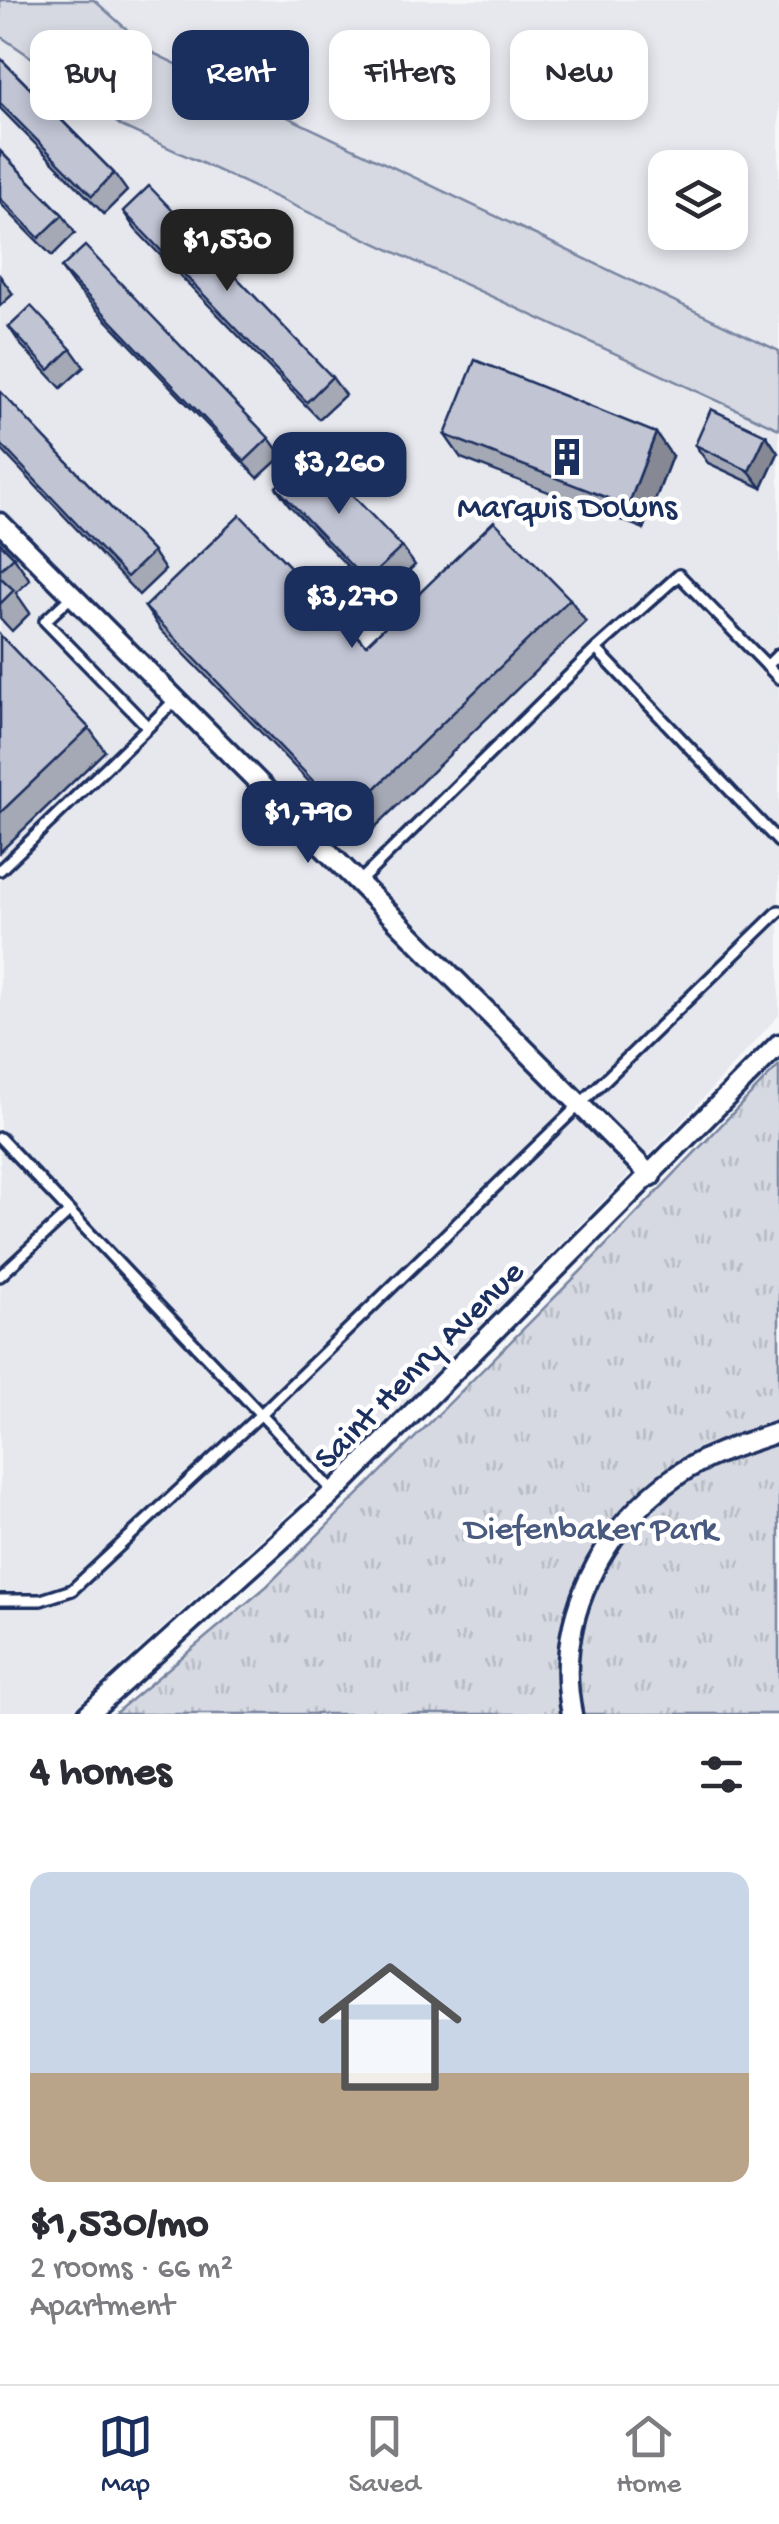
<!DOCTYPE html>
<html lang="en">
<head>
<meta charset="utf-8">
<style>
  body { margin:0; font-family:"Gochi Hand",sans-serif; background:#f7f7f7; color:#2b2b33; height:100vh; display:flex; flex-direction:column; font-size:38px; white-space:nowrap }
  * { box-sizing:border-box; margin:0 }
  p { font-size:32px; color:#7c7c81 }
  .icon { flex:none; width:55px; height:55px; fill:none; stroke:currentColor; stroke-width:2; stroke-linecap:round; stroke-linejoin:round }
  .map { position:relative; height:1714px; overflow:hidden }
  .panel { display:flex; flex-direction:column; background:#fff; flex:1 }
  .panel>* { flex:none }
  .hud { position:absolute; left:30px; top:30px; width:720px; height:90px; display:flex; gap:20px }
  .fabs { position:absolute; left:648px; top:150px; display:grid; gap:20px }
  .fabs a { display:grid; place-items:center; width:100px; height:100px; border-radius:20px; background:#fff; box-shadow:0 5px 15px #0003; font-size:50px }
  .price { position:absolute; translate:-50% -85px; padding:0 22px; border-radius:20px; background:#1b2f5e; color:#fff; font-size:32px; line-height:65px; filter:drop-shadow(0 2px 5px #0008) }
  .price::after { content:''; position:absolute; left:50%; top:60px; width:30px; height:22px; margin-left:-15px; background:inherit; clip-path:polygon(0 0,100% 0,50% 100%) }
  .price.selected { background:#222; color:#fff }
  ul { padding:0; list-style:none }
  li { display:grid; align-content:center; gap:20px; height:530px; padding:0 30px }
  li+li { border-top:2px solid #e1e1e2 }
  li span { display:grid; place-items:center; height:310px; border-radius:20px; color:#555 }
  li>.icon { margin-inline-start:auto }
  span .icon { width:180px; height:180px; fill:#fffc; stroke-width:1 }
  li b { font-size:42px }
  h2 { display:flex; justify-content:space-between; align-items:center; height:120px; padding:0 30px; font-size:42px }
  .chip { padding:0 35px; border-radius:20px; background:#fff; box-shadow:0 5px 15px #0003; font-size:35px; line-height:90px }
  .chip.selected { background:#1b2f5e; color:#fff }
  .dock { display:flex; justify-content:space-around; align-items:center; height:140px; border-top:2px solid #e1e1e2; background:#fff; font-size:28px; color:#7c7c81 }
  .dock a { display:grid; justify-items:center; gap:5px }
  .dock .selected { color:#1b2f5e }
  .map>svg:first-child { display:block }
</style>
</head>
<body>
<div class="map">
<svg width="779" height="1714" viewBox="0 0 779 1714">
  <defs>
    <pattern id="park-tufts" width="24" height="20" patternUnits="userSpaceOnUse" patternTransform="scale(2.5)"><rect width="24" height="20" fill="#d6d9e2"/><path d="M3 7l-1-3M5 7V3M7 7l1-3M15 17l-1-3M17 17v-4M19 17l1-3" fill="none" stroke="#b7bbc4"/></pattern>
  </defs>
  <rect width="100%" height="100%" fill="#f6f7f9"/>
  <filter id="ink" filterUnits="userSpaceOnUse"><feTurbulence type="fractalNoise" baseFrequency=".01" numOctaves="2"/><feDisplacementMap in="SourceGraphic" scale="20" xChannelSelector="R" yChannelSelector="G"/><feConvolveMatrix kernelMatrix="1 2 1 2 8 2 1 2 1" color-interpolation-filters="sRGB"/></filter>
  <g filter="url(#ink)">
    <!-- built -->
    <path fill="#e6e8ee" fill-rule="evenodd" d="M0 0H779V1015L685 1118 346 1461 68 1714H0ZM665 168H730V232H665Z"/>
    <!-- grass -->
    <path fill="#d6d9e2" stroke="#7884a0" stroke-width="2.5" d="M0 0H94L153 53 779 351V429L121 126 72 85 0 36Z"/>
    <!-- park -->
    <path fill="url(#park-tufts)" stroke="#7884a0" stroke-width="2.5" d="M779 1065V1714H114L267 1586 581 1271Z"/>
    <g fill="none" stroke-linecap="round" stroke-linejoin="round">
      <!-- service casing -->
      <g stroke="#1b2f5e" stroke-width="16">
        <path id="service" d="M596 649 779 842
          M767 666 779 654
          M148 727 177 698
          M0 870 148 727 45 621 72 596
          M358 883 596 649 679 575 779 678
          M0 1138 334 1492
          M0 1276 68 1213
          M0 1600H41L72 1590 260 1415 779 911"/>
      </g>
      <!-- minor casing -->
      <g stroke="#1b2f5e" stroke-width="25">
        <path id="minor" d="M0 523 651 1176
          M88 1714 334 1492 779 1044
          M572 1714C553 1621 601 1527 679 1474 708 1454 746 1443 779 1432"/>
      </g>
      <!-- service -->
      <use href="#service" stroke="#fff" stroke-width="9"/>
      <!-- minor -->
      <use href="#minor" stroke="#fff" stroke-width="18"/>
    </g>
    <!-- wall -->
    <path fill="#a5a9b5" stroke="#1b2f5e" stroke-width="2.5" d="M0 58 114 173 127 191 104 214 0 108Z
      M0 151 63 215 75 233 52 256 0 203Z
      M123 211 332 377 345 395 319 419 135 229Z
      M61 268 269 438 282 456 258 478 74 286Z
      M0 276 13 294 0 306Z
      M9 327 71 349 84 367 61 388 21 345Z
      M0 391 153 552 165 570 139 595 0 448Z
      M445 435 672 456 644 529 461 458Z
      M766 435 778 453 762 488 708 463 695 445Z
      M276 487 402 547 415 565 379 599 289 505Z
      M0 543 14 557 30 580 16 593 30 613 12 631 0 618Z
      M570 599 586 622 364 838 161 630 145 607 366 645Z
      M0 635 89 728 105 751 0 852Z"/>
    <!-- shaded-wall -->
    <path fill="#868994" stroke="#1b2f5e" stroke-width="2.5" d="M656 433 672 456 644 529 628 506Z
      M766 435 778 453 762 488 749 471Z"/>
    <!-- building -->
    <path fill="#c0c4d3" stroke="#1b2f5e" stroke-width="2.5" d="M0 58 114 173 92 196 0 103Z
      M0 151 63 215 39 238 0 198Z
      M149 186 332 377 307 402 123 211Z
      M85 246 269 438 245 461 61 268Z
      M31 306 71 349 49 370 9 327Z
      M475 360 656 433 628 506 445 435Z
      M0 391 153 552 127 577 0 443Z
      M711 409 766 435 749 471 695 445Z
      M312 453 402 547 366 581 276 487Z
      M240 515 366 645 494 521 570 599 347 816 145 607Z
      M0 543 14 557 0 570Z
      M0 577 14 590 0 604Z
      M0 635 89 728 0 813Z"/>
  </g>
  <!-- icons -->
  <defs>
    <g id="building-bare" transform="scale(3)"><path d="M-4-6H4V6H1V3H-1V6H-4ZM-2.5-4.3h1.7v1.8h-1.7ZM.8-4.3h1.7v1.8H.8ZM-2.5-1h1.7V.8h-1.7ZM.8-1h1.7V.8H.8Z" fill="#1b2f5e" stroke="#fff" stroke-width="2.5" paint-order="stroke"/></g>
  </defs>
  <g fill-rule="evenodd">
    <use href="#building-bare" x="567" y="457"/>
  </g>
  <g text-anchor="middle" stroke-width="9" stroke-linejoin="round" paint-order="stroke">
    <!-- poi labels -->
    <g font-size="35" fill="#1b2f5e" stroke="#fff">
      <text x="567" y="516">Marquis Downs</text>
    </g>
    <!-- street labels -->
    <g font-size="35" fill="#1b2f5e" stroke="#fff">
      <text transform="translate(417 1363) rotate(-45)" y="12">Saint Henry Avenue</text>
    </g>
    <!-- park labels -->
    <g font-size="35" fill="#4a5a7f" stroke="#fff">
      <text x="591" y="1538">Diefenbaker Park</text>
    </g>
  </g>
</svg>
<div class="fabs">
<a><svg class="icon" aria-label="layers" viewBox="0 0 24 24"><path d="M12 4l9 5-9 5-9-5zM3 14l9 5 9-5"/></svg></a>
</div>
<b class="price selected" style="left:227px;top:294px">$1,530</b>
<b class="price" style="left:339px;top:517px">$3,260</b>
<b class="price" style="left:352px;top:651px">$3,270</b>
<b class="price" style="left:308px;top:866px">$1,790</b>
<div class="hud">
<a class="chip">Buy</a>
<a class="chip selected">Rent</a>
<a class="chip">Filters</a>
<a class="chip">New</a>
</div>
</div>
<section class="panel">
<h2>4 homes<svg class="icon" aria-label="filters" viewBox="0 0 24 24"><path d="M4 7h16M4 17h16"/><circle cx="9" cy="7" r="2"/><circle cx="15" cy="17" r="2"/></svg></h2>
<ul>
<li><span style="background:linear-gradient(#c9d6e8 65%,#b9a48a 0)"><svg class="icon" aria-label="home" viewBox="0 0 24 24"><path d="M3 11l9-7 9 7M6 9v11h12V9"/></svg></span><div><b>$1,530/mo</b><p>2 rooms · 66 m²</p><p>Apartment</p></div></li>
</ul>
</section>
<nav class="dock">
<a class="selected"><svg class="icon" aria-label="map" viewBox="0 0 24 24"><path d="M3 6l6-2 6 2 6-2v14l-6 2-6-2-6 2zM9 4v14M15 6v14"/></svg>Map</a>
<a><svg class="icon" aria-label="saved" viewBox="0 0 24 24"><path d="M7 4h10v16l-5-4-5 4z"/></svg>Saved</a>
<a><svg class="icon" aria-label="home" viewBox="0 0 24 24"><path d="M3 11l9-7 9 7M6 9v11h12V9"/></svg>Home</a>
</nav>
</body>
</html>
